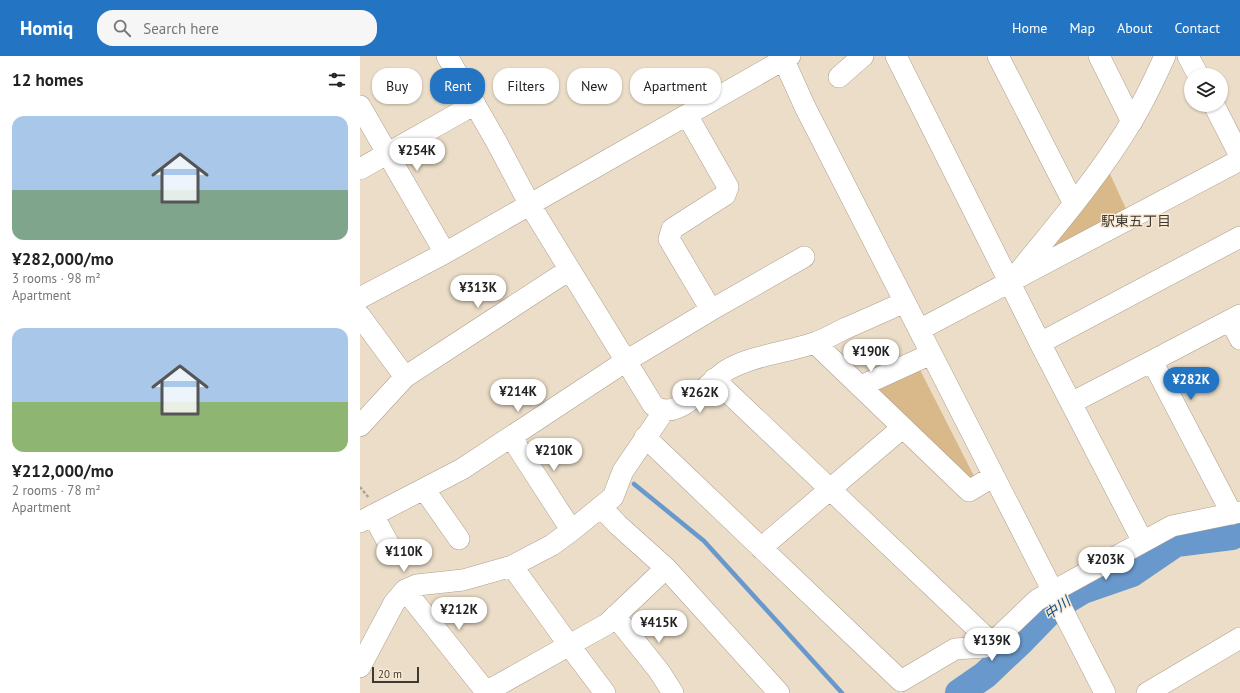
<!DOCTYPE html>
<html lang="en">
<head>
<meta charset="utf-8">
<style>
  body { margin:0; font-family:"PT Sans","Noto Sans JP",sans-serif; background:#f6f6f6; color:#222; height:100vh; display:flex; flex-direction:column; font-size:15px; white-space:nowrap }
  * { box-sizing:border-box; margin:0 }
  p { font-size:13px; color:#767676 }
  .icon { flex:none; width:22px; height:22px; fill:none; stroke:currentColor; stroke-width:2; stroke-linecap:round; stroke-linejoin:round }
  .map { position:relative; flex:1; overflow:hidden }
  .side { display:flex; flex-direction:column; background:#fff; width:360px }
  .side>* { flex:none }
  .banner { position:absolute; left:12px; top:12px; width:380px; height:36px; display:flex; gap:8px }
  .fabs { position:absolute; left:824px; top:12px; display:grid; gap:8px }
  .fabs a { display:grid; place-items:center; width:44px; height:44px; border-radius:50%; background:#fff; box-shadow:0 1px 3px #0004; font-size:20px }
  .scale { position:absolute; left:12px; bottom:10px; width:47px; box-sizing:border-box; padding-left:4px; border:2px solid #3f3931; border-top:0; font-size:11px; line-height:14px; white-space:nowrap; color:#3f3931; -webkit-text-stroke:3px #f9ead5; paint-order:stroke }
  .price { position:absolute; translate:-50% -34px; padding:0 9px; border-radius:14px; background:#fff; color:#222; font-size:13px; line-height:26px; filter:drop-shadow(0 1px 2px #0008) }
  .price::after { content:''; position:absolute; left:50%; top:24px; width:12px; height:9px; margin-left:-6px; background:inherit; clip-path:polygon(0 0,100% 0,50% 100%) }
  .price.current { background:#2375c4; color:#fff }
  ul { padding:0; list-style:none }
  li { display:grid; align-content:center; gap:8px; height:212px; padding:0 12px }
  li span { display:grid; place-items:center; height:124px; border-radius:12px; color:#555 }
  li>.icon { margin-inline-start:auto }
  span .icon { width:72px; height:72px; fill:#fffc; stroke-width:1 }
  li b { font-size:17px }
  h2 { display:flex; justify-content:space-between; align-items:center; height:48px; padding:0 12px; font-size:17px }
  .tag { padding:0 14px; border-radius:16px; background:#fff; box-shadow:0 1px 3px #0004; font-size:14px; line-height:36px }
  .tag.current { background:#2375c4; color:#fff }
  header { display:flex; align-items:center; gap:24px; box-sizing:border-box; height:56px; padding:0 20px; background:#2375c4; color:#fff }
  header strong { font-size:19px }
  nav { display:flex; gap:22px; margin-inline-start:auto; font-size:14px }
  .search { width:280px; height:36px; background:#f6f6f6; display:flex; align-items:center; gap:10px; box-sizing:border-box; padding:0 14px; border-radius:16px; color:#767676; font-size:15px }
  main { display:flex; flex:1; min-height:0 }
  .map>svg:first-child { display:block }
</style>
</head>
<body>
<header>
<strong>Homiq</strong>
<div class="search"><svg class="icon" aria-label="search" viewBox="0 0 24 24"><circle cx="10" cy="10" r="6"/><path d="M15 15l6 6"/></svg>Search here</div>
<nav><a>Home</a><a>Map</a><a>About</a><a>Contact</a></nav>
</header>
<main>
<section class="side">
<h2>12 homes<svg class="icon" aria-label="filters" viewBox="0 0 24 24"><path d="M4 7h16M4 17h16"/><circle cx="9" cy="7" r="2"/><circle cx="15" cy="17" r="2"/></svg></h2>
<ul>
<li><span style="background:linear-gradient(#a9c7e8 60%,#7fa58c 0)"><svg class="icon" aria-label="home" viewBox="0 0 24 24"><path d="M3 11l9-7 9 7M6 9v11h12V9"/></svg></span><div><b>¥282,000/mo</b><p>3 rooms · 98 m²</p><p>Apartment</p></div></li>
<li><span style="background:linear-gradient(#a9c7e8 60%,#8fb573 0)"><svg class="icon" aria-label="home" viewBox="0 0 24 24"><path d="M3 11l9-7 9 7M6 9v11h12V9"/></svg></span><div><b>¥212,000/mo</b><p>2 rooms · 78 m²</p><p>Apartment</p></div></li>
</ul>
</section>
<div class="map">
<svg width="880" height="637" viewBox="0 0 880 637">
  <rect width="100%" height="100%" fill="#ebddc8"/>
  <!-- green -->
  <path fill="#d9b889" d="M749 116 768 157 687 196Z
    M558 310 615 422 608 427 515 337 517 331Z"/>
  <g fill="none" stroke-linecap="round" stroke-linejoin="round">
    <!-- stream -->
    <path stroke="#6998cc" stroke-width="4.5" d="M274 428 344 485 482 637"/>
    <!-- river -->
    <path stroke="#6998cc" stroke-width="28" d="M599 637 625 619 661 585 693 552 723 534 772 517 816 487 872 480 880 476"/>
    <!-- minor casing -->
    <g stroke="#aea08d" stroke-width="22">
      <path id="minor" d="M87 0 136 85 170 149 293 349C317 369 348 325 367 314 393 299 425 297 454 287 464 284 474 278 484 273 505 264 525 255 545 246
        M422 0 445 51 745 637
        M536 0 680 287 783 486
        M638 0 714 148
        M739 0 772 66
        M828 0 838 19
        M479 21 503 0
        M854 49 880 100
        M0 50 85 197
        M327 59 368 131 365 139 312 173 309 183 351 254 444 201
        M0 113 115 48
        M657 218C697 169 739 120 772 65 785 44 795 22 805 0
        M0 242 85 197 430 0
        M0 260 45 321
        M871 264 880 283
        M559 274 880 104
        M455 287 609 435 634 420
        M680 287 880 181
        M354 323 632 587
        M501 330 571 298
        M711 347 792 305
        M0 370 45 321 209 214
        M151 381 208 469
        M285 381 541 625 595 593 625 591 632 587 677 544 812 470 880 456
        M64 433 99 483
        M241 451 258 469 306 512 419 637
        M872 458 792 305 880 259
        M13 459 33 496
        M0 466 102 413 266 305 351 254
        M401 492 542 372
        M152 510 209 589 245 637
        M45 534 127 637
        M255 560 299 615 313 637
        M0 611 34 547 45 534 57 529 103 524 152 510 192 489 211 475 253 441 263 415 304 355
        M124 637 247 568 306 512
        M787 637 880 582"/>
    </g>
    <!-- path -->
    <path stroke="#aea392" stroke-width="2.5" stroke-dasharray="3 2" stroke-linecap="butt" d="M0 431 9 442"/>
    <!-- minor -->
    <use href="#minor" stroke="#fff" stroke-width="21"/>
  </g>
  <g text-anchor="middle" stroke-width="3" stroke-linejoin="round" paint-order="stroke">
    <!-- neighbourhood labels -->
    <g font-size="14" fill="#3f3931" stroke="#f9ead5">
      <text x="776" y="170">駅東五丁目</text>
    </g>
    <!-- water labels -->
    <g font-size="14" font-style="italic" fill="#044f8f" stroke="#f9ead5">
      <text transform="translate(697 552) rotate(-36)" y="5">中川</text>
    </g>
  </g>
</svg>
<div class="fabs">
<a><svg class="icon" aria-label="layers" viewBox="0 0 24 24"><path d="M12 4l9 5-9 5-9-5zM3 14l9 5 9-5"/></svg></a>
</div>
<div class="scale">20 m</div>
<b class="price" style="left:57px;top:116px">¥254K</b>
<b class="price" style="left:118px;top:253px">¥313K</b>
<b class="price" style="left:511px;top:317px">¥190K</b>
<b class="price current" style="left:831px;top:345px">¥282K</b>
<b class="price" style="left:158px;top:357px">¥214K</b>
<b class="price" style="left:340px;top:358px">¥262K</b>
<b class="price" style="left:194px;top:416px">¥210K</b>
<b class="price" style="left:44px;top:517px">¥110K</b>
<b class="price" style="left:746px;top:525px">¥203K</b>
<b class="price" style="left:99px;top:575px">¥212K</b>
<b class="price" style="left:299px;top:588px">¥415K</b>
<b class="price" style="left:632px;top:606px">¥139K</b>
<div class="banner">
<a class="tag">Buy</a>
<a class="tag current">Rent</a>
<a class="tag">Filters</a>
<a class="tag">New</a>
<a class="tag">Apartment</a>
</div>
</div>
</main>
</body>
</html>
